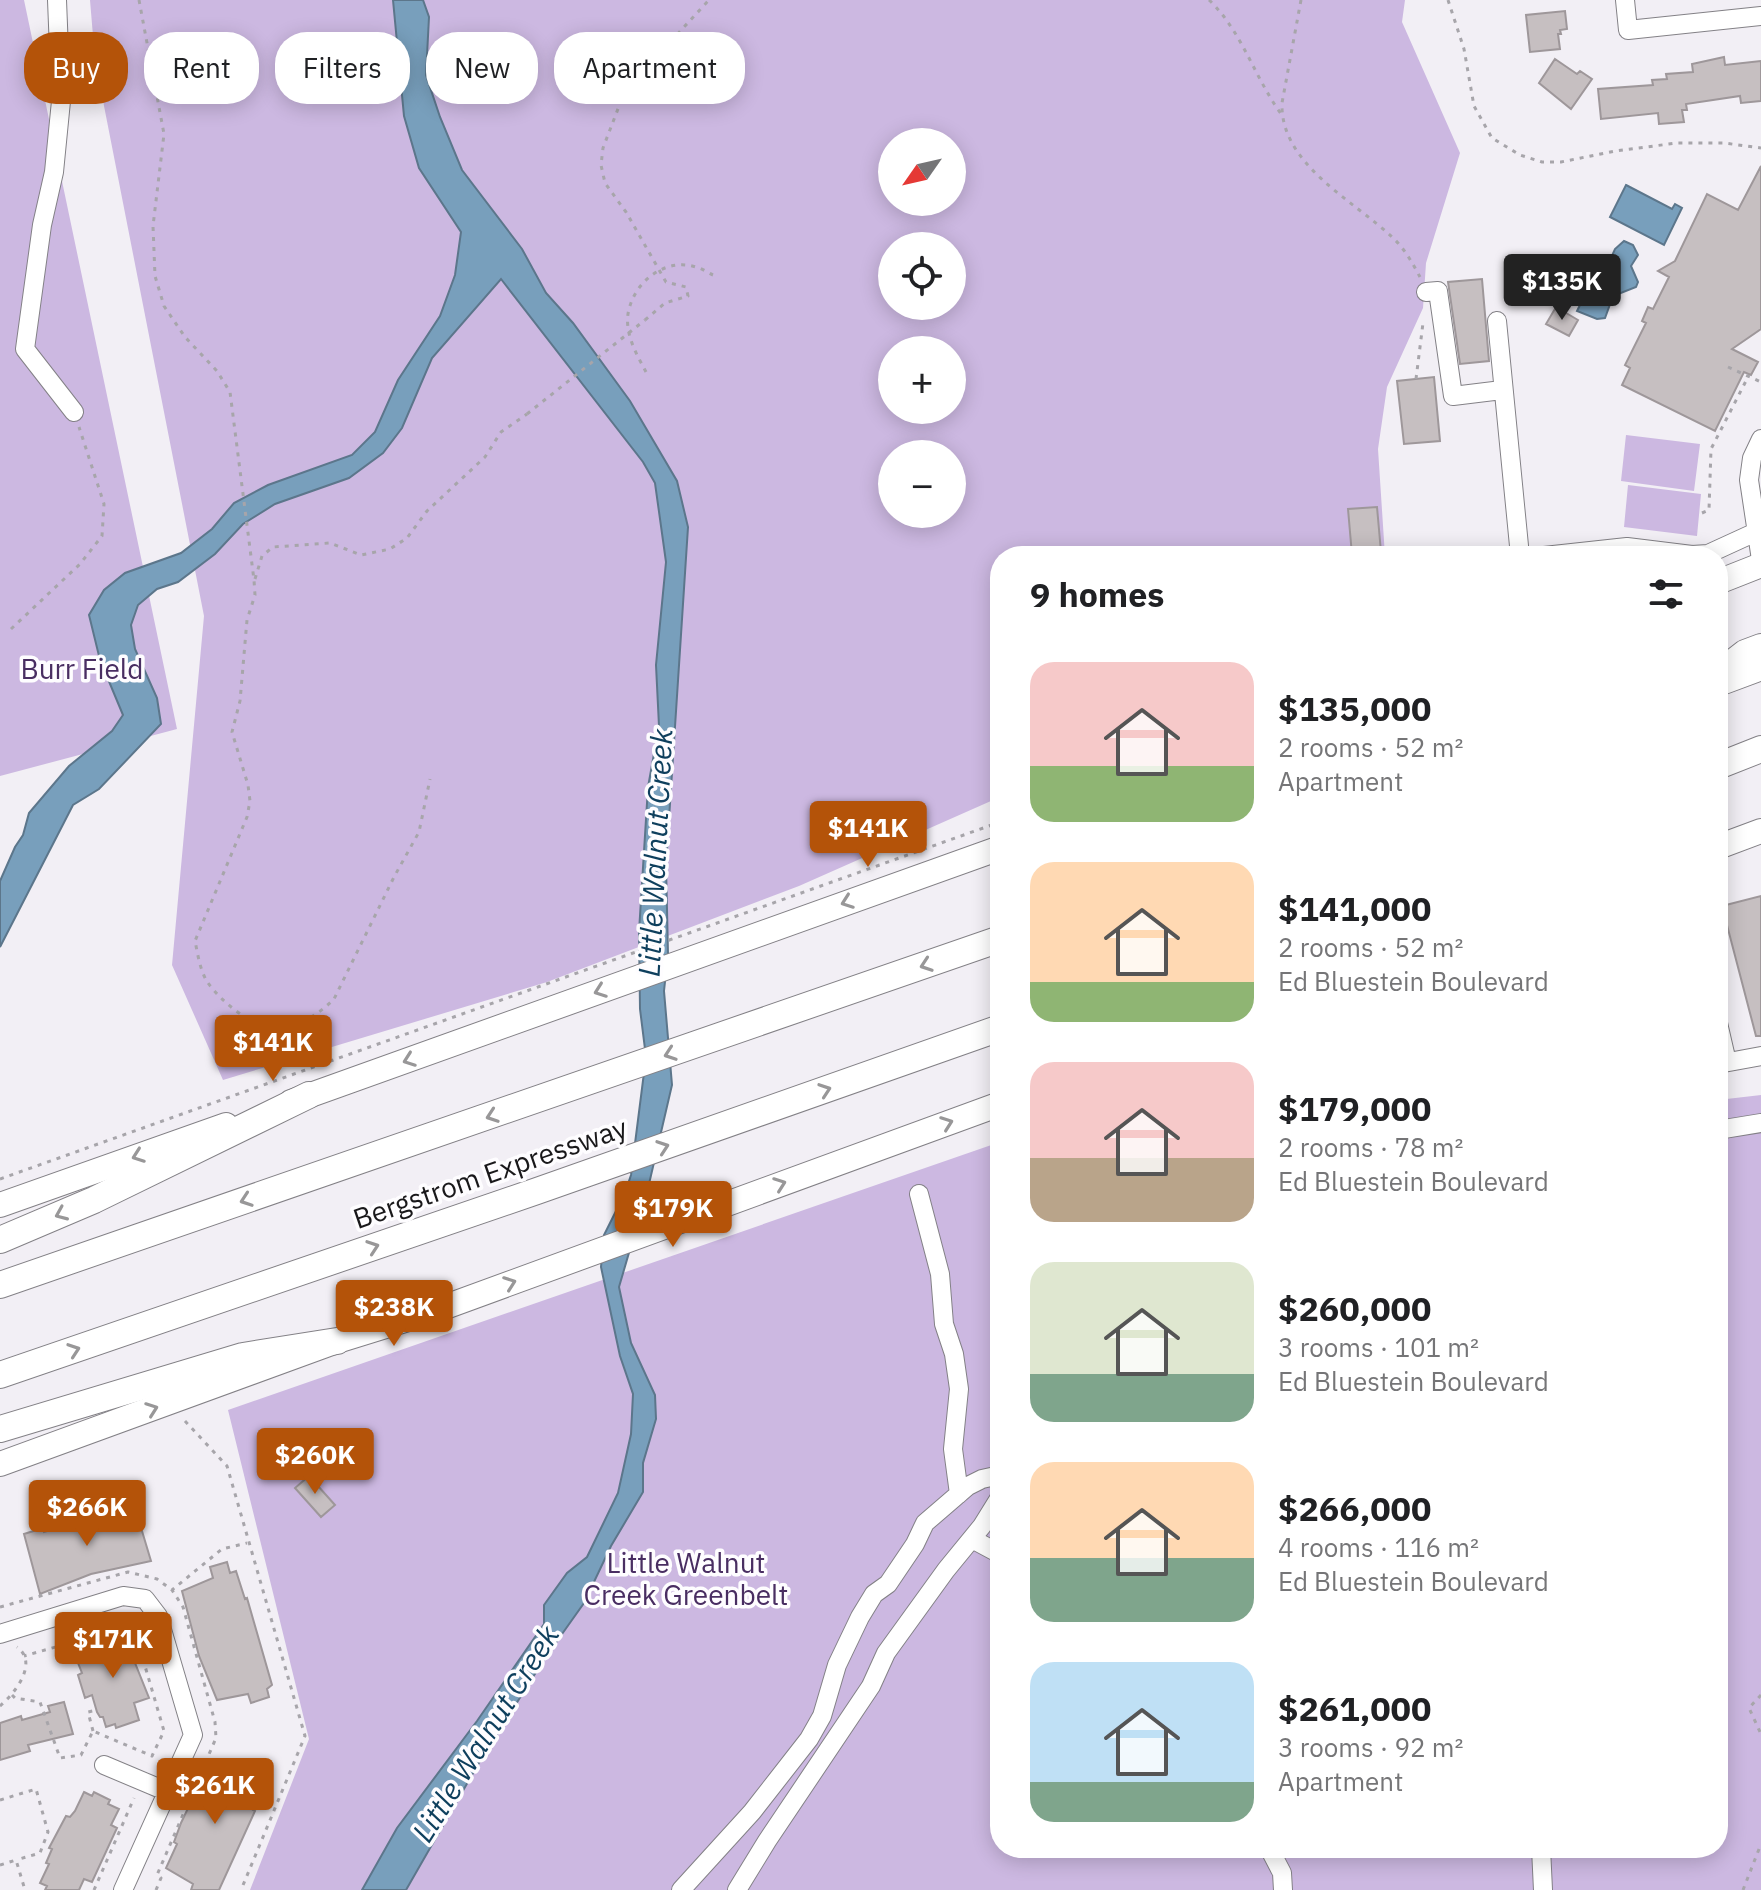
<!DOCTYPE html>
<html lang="en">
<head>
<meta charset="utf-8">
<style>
  body { margin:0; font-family:"IBM Plex Sans",sans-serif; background:#f2f2f2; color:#202124; height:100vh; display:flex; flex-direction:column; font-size:30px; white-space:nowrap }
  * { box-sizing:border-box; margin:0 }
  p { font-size:26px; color:#757577 }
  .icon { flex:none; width:44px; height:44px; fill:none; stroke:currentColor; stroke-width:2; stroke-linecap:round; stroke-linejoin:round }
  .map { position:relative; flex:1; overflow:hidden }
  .side { position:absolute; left:990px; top:546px; width:738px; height:1312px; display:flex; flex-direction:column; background:#fff; border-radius:32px; box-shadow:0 4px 20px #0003 }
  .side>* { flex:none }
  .guide { position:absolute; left:24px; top:32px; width:760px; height:72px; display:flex; gap:16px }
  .needle { width:52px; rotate:236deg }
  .controls { position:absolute; left:878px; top:128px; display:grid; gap:16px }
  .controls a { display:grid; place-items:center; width:88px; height:88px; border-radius:50%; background:#fff; box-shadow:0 4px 20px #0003; font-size:40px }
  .price { position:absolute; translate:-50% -68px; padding:0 18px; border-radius:8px; background:#b45309; color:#fff; font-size:26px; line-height:52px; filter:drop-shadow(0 2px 4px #0008) }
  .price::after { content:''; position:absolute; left:50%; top:48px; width:24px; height:18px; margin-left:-12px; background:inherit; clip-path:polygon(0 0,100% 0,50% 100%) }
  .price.selected { background:#222; color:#fff }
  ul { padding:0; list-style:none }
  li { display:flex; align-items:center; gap:24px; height:200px; padding:0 40px }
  li span { display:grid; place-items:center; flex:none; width:224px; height:160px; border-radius:24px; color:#555 }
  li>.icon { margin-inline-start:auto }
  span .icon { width:96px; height:96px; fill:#fffc; stroke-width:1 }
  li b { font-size:34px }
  h2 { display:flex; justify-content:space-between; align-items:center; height:96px; padding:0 40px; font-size:34px }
  .pill { padding:0 28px; border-radius:32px; background:#fff; box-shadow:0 4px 20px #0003; font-size:28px; line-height:72px }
  .pill.selected { background:#b45309; color:#fff }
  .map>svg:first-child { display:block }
</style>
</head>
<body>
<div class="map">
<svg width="1761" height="1890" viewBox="0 0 1761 1890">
  <rect width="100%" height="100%" fill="#f2eff5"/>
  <!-- green -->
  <path fill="#ccb8e1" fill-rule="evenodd" d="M0 0H24L177 729 0 776Z
    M90 0H1405L1402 22 1460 153 1426 263 1423 308 1387 387 1378 449 1385 556H1000V797L799 886 547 982 223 1080 172 965 204 616 95 60ZM892 142H952V202H892ZM892 246H952V306H892ZM892 350H952V410H892ZM892 454H952V514H892Z
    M1626 435 1700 444 1694 491 1621 481Z
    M1628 485 1701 494 1697 536 1624 527Z
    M1761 1095V1890H250L309 1739 228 1410 1000 1142V1848H1718V1100Z"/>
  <!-- water -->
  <path fill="#789fbc" stroke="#5c768b" stroke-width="2" d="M393 0H423L429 17 426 75 440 117 462 170 522 249 546 293 573 323 630 401 677 481 688 527 666 865 668 954 664 991 672 1085 649 1184 619 1287 631 1343 655 1395 656 1419 643 1463V1492L611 1546 584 1603 545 1658 480 1761 406 1890H362L397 1828 477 1721 544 1624V1605L567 1573 587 1557 618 1493 631 1434 633 1394 620 1356 601 1267 604 1235 625 1193 631 1175 646 1057 640 1009 639 932 648 787 659 726 656 665 666 562 655 483 643 462 501 279 432 358 402 428 383 453 349 478 275 504 243 524 215 554 178 582 157 589 138 605 131 625 135 649 157 698 161 724 99 789 73 805 0 947V881L15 847 23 835 29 813 69 766 112 731 123 715 100 660 89 615 104 590 125 573 181 553 212 529 234 503 268 485 352 455 375 432 398 380 440 316 455 275 461 232 419 168 404 116Z
    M1626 185 1672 209 1675 204 1682 208 1664 245 1610 217Z
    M1624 241 1633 245 1638 255 1631 266 1638 282 1636 287 1613 296 1605 318 1597 319 1577 311 1601 263 1611 258 1615 249Z"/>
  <!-- building -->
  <path fill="#c6bfc1" stroke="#9e979a" stroke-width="2" d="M1565 11 1567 29 1560 30 1561 34H1558L1560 49 1530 52 1526 15Z
    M1724 57 1725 65 1761 61V101L1741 103 1740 96 1686 104 1687 110H1682L1684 122 1659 124 1658 113 1601 119 1598 89 1653 85 1652 80 1667 79 1666 74 1693 72 1692 64Z
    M1555 59 1577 74 1580 71 1592 79 1571 109 1539 83Z
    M1761 166V329L1732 349 1758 362 1751 375 1744 372 1715 431 1622 385 1630 368 1625 365 1646 323 1642 321 1648 307 1653 309 1669 277 1658 271 1675 261 1707 194 1738 210Z
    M1482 279 1489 361 1460 364 1448 282Z
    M1556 307 1578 320 1569 336 1546 324Z
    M1434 377 1440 441 1404 444 1397 381Z
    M1377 507 1381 552 1352 555 1348 509Z
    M1761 896V1036H1756L1722 906Z
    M309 1476 335 1505 321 1517 295 1488Z
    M133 1501 151 1561 91 1574 40 1594 24 1534 43 1528 44 1532 61 1527V1529L117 1512 115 1507Z
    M227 1562 230 1573 236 1571 245 1599 247 1598 272 1685 267 1689 269 1697 251 1703 248 1694 217 1700 199 1656 182 1591 213 1578 210 1567Z
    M116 1633H123L149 1698 134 1703 139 1720 116 1728 115 1724 106 1727 103 1717H100L97 1712 92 1695 85 1698 78 1675 82 1673 78 1663 94 1658 88 1642Z
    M64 1702 73 1734 28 1745 30 1751 0 1760V1723L21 1716 22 1720 50 1712 48 1706Z
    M210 1762 242 1774 246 1763 263 1771 258 1781 264 1783 253 1810 255 1811 219 1890H191L193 1884 166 1868 177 1844 174 1842 181 1823Z
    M84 1792 92 1796 94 1792 110 1800 108 1804 119 1809 111 1825 117 1828 92 1882 84 1879 79 1890H45L47 1886 40 1883 49 1864 46 1863 52 1849 49 1848 66 1816 70 1817 75 1811Z"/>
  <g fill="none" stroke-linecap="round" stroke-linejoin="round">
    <!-- minor casing -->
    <g stroke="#838186" stroke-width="20">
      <path id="minor" d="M57 0 61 101 54 172 42 225 25 349 74 412
        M1625 0 1628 30 1761 16
        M1426 292 1438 291 1453 396 1502 390
        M1497 321 1520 556
        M1761 439 1752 458 1749 480 1761 560
        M1544 556 1627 547 1692 555 1708 554 1756 532
        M1718 1023 1727 1062
        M1718 1064 1761 1056
        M1718 1130 1761 1123
        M919 1194 940 1274 944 1324 954 1354 959 1389 953 1449 959 1494
        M972 1539 1000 1554
        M0 1634 123 1596 145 1599 158 1616 193 1735 123 1890
        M104 1765 168 1792
        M1269 1848 1282 1873 1283 1890
        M1541 1848 1543 1890
        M681 1890 752 1812 809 1739 822 1716 837 1665 860 1617 874 1594 888 1584 915 1544 925 1523 968 1486 982 1479 1000 1475
        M737 1890 767 1841 871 1686 886 1653 946 1570 982 1526 1000 1497"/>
    </g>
    <!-- major casing -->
    <g stroke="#838186" stroke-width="26">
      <path id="major" d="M1718 582 1761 565
        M1718 847 1761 831
        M291 1102 1000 848
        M0 1205 226 1125
        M0 1464 337 1341 437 1310 1000 1104"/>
    </g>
    <!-- highway casing -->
    <g stroke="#838186" stroke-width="28">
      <path id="highway" d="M1718 674 1745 653 1761 647
        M1721 682 1761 667
        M1718 766 1761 749
        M0 1240 94 1200 309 1095
        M0 1285 1000 939
        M0 1375 537 1191 1000 1028
        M0 1429 243 1356 337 1341"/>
    </g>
    <!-- path -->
    <path stroke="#a7a5aa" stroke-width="3" stroke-dasharray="4 6" stroke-linecap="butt" d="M139 0 164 134 153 226 155 276 164 306 185 337 217 371 230 392 254 580 255 595 247 620 240 701 232 732 248 785 250 801 247 817 195 941C198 955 200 971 208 983 222 1002 249 1025 274 1027 297 1029 319 1014 334 999L394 877 419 832 430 779
      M1209 0C1242 31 1255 79 1282 115
      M1301 0 1282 103C1280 164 1353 200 1392 237 1404 248 1412 262 1420 277
      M1448 0 1464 49 1474 106 1492 138 1520 155 1542 162H1561L1615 151 1677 143H1724L1761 148
      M645 320 665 303 688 296 686 287 666 282 626 212 605 183 601 165 603 148 621 101 647 67 709 0
      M1728 367 1761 382
      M646 372C637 355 625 335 628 314 633 283 664 257 696 267 702 268 708 273 713 275
      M1416 379 1423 323
      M1702 513 1709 510 1711 449 1748 377
      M255 579 262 556 273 547 330 543 361 555 390 549 407 538 427 511 485 457 501 432 527 414
      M11 629 80 564 102 536 104 504 79 427
      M0 1179 1000 822
      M185 1421 227 1466 305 1736 241 1890
      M0 1607 128 1572 157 1579 172 1590 222 1549 247 1543
      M12 1695 15 1698 40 1702 60 1758 81 1755 93 1731 152 1756 164 1731 133 1625 24 1656
      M1761 1695 1749 1708 1761 1734
      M0 1706C15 1693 39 1663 17 1647
      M93 1731 88 1712 97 1710
      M0 1800 36 1789 48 1832 40 1853 16 1860
      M0 1865 16 1860 25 1890
      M94 1890 134 1798
      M156 1890 161 1878 157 1875 216 1738 215 1722 183 1607 172 1590
      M1743 1890 1761 1844"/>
    <!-- minor -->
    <use href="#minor" stroke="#fff" stroke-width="18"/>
    <!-- major -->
    <use href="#major" stroke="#fff" stroke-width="24"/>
    <!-- highway -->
    <use href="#highway" stroke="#fff" stroke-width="26"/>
    <!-- path-bridge -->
    <path stroke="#a7a5aa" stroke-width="3" stroke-dasharray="4 6" stroke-linecap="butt" d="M527 414 645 320"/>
  </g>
  <!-- one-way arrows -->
  <defs><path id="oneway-chevron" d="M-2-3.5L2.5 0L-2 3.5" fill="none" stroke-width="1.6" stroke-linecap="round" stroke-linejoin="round" transform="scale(2)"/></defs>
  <g stroke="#989798">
    <use href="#oneway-chevron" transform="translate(847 902) rotate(160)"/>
    <use href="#oneway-chevron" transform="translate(926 965) rotate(161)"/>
    <use href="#oneway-chevron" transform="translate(600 991) rotate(160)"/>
    <use href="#oneway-chevron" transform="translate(670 1054) rotate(161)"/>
    <use href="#oneway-chevron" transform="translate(409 1060) rotate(160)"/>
    <use href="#oneway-chevron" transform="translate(825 1090) rotate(-19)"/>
    <use href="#oneway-chevron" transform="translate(492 1116) rotate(161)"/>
    <use href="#oneway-chevron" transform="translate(947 1123) rotate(-20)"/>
    <use href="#oneway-chevron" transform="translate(663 1147) rotate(-19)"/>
    <use href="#oneway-chevron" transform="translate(138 1156) rotate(160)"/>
    <use href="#oneway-chevron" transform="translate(780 1184) rotate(-20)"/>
    <use href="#oneway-chevron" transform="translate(246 1200) rotate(161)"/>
    <use href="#oneway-chevron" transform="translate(61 1214) rotate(157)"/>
    <use href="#oneway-chevron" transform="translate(373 1247) rotate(-19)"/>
    <use href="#oneway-chevron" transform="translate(510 1283) rotate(-20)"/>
    <use href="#oneway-chevron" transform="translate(74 1350) rotate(-19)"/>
    <use href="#oneway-chevron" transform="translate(152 1409) rotate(-20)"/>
  </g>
  <g text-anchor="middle" stroke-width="7" stroke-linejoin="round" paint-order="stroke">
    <!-- park labels -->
    <g font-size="28" fill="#492e62" stroke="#fefdff">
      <text x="82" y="679">Burr Field</text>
      <text x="686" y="1573">Little Walnut<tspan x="686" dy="32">Creek Greenbelt</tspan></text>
    </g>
    <!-- street labels -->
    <g font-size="28" fill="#19181a" stroke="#fefdff">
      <text transform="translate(490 1173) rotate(-19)" y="10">Bergstrom Expressway</text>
    </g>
    <!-- water labels -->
    <g font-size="30" font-style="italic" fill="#0e3f5d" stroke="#fefdff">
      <text transform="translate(656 853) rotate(-87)" y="10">Little Walnut Creek</text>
      <text transform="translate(486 1734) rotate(-58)" y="10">Little Walnut Creek</text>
    </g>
  </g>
</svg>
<div class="controls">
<a><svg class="needle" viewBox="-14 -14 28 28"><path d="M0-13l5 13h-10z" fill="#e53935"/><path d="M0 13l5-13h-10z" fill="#757577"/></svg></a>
<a><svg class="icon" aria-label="locate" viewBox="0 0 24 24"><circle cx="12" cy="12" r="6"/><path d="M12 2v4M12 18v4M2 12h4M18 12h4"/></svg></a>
<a>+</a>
<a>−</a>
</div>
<b class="price selected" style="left:1562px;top:322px">$135K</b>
<b class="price" style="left:868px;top:869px">$141K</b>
<b class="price" style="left:273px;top:1083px">$141K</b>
<b class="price" style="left:673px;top:1249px">$179K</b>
<b class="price" style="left:394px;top:1348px">$238K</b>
<b class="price" style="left:315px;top:1496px">$260K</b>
<b class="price" style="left:87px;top:1548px">$266K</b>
<b class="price" style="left:113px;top:1680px">$171K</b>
<b class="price" style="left:215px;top:1826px">$261K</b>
<div class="guide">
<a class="pill selected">Buy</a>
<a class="pill">Rent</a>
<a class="pill">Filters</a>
<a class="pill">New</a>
<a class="pill">Apartment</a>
</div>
<section class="side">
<h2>9 homes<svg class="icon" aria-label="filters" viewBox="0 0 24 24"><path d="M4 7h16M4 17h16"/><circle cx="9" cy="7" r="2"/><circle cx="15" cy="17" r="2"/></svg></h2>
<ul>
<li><span style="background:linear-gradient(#f6c9c9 65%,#8fb573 0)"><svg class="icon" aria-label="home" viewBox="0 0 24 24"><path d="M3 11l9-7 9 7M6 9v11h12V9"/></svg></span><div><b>$135,000</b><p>2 rooms · 52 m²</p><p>Apartment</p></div></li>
<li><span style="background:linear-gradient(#ffd9b3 75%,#8fb573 0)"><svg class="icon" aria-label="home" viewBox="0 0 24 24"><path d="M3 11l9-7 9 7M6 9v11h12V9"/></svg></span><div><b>$141,000</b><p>2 rooms · 52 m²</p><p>Ed Bluestein Boulevard</p></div></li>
<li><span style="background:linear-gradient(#f6c9c9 60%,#b9a48a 0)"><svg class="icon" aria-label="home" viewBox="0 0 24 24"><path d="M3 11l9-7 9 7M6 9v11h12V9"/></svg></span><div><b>$179,000</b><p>2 rooms · 78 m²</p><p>Ed Bluestein Boulevard</p></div></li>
<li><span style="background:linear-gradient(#dfe7d0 70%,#7fa58c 0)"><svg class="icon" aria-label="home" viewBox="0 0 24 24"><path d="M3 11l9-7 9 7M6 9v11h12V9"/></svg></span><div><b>$260,000</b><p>3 rooms · 101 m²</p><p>Ed Bluestein Boulevard</p></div></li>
<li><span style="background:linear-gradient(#ffd9b3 60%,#7fa58c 0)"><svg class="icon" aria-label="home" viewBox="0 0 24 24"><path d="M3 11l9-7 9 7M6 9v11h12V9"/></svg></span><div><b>$266,000</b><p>4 rooms · 116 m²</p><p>Ed Bluestein Boulevard</p></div></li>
<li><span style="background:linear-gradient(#bfe0f5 75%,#7fa58c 0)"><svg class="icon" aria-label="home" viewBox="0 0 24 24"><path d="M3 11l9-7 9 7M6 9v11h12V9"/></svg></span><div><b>$261,000</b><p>3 rooms · 92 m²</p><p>Apartment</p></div></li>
</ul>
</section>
</div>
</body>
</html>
